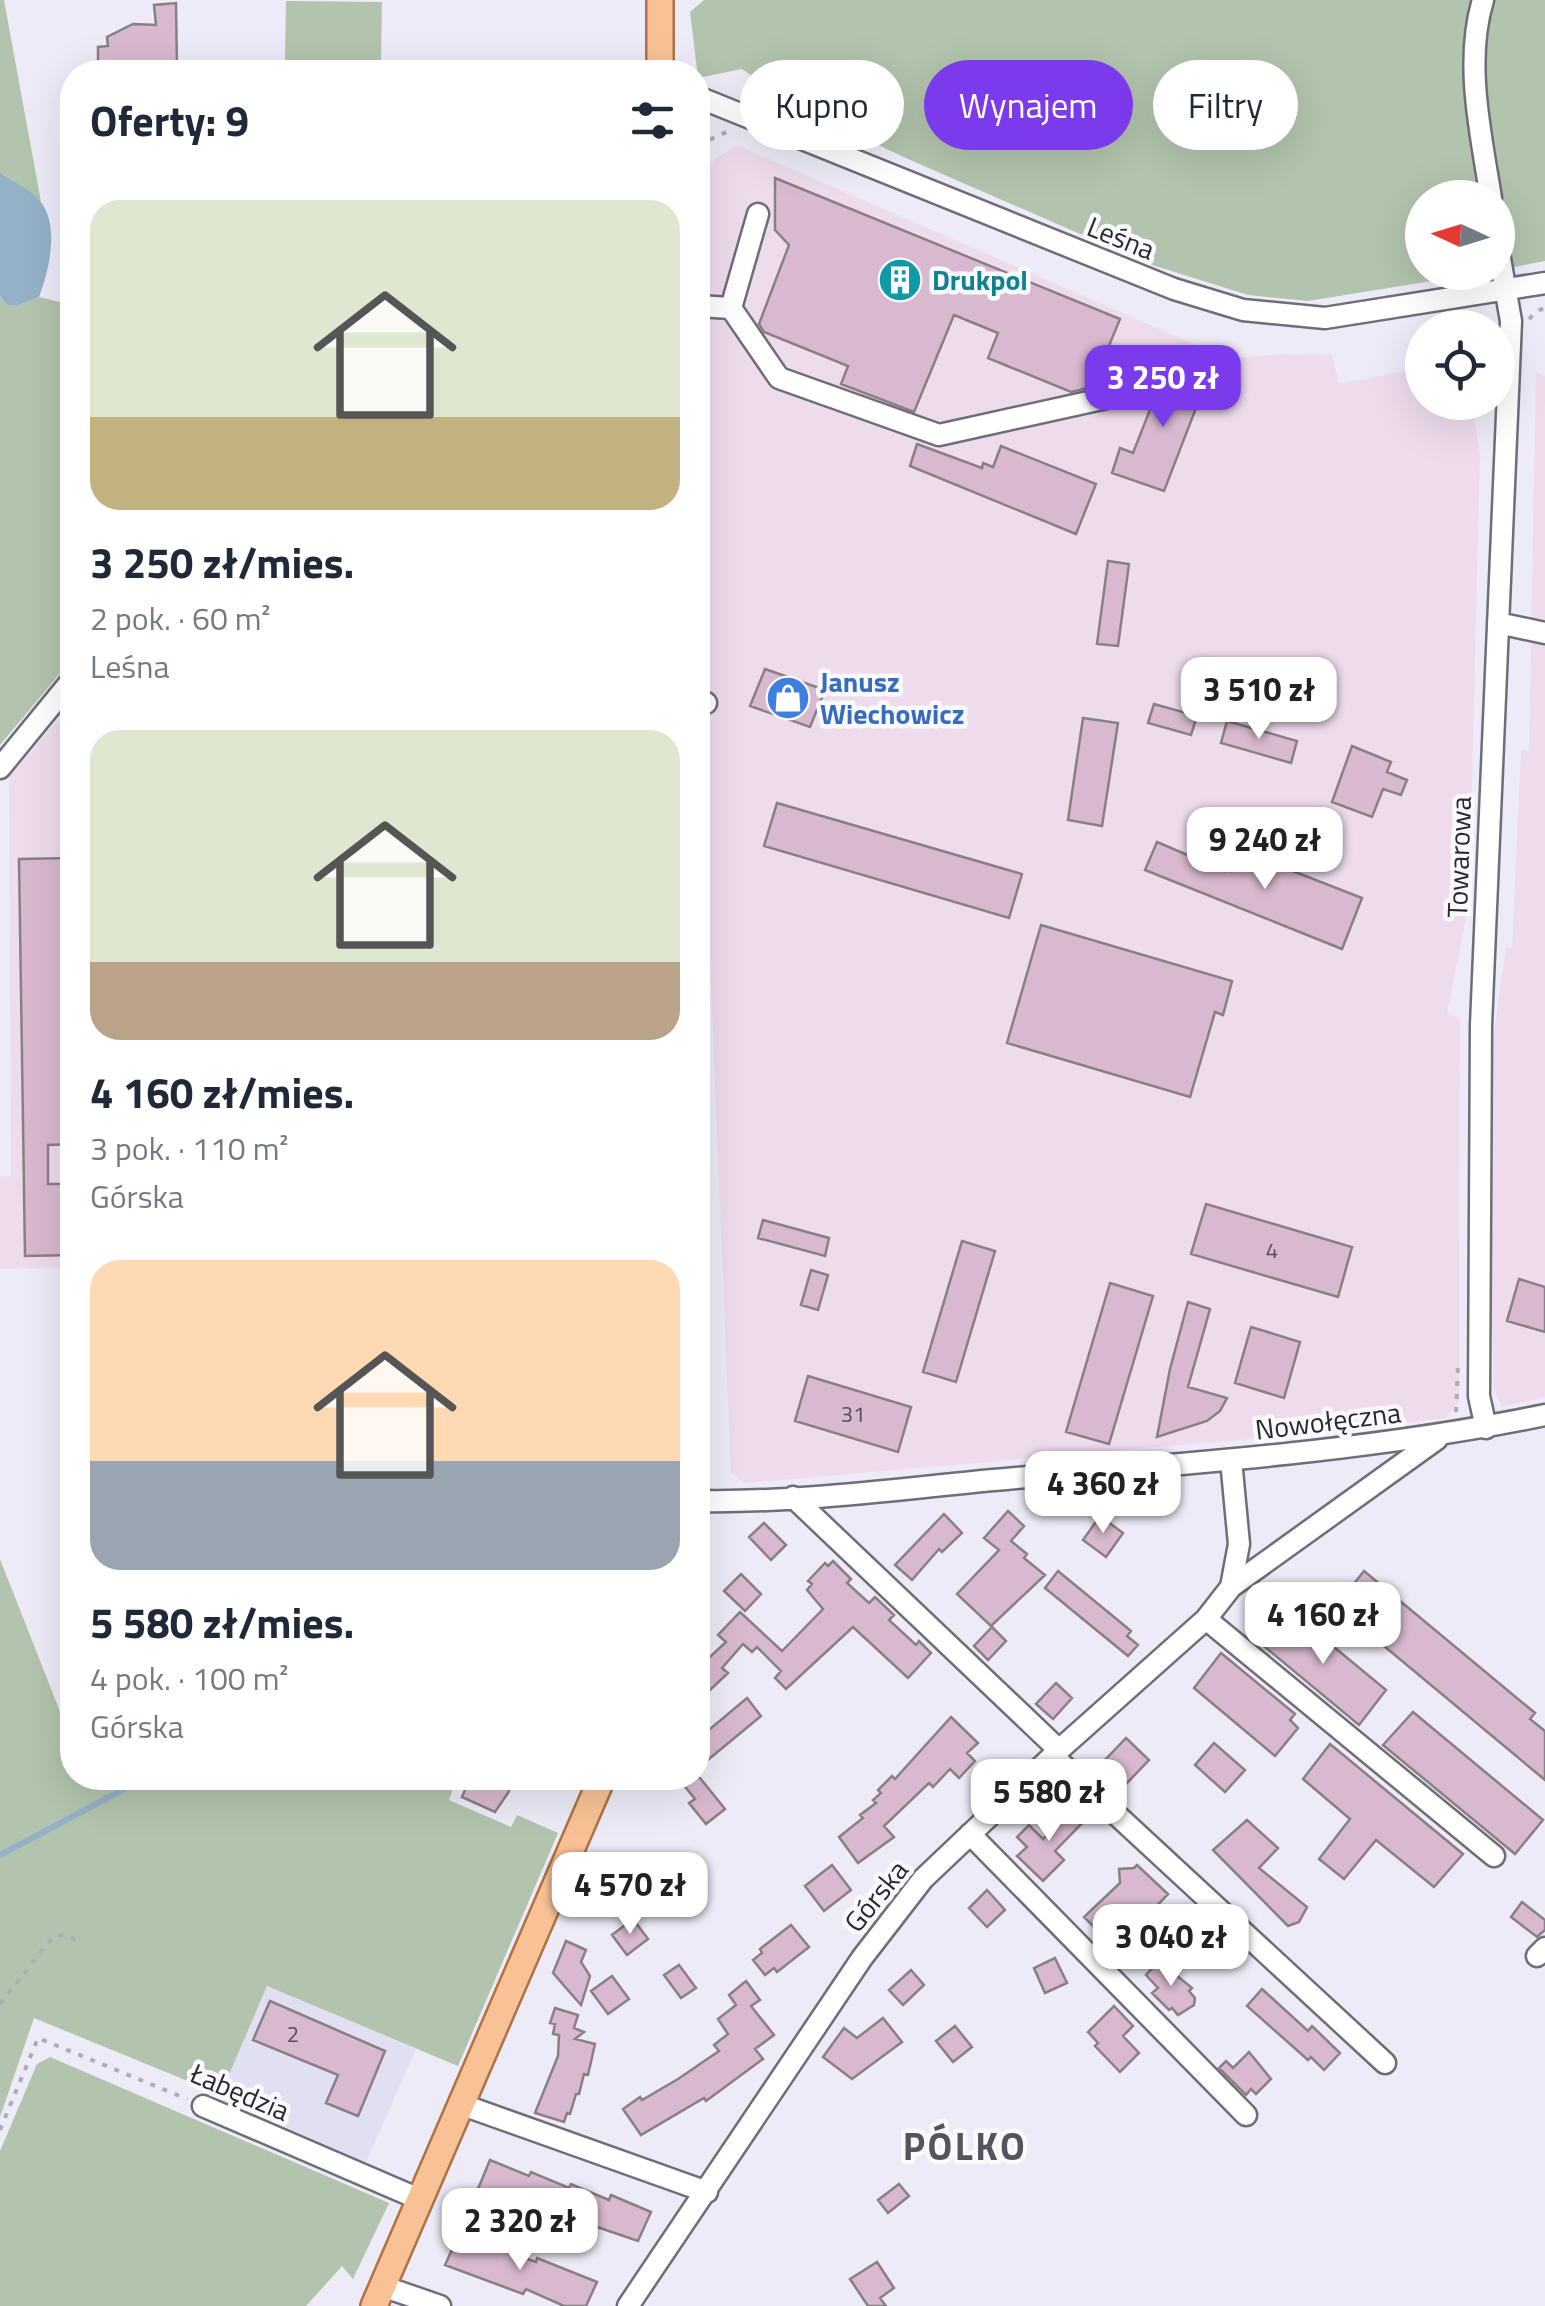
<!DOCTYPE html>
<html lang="pl">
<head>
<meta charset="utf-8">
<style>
  body { margin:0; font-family:"Titillium Web",sans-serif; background:#f2f2f3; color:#1f2937; height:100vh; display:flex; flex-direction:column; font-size:38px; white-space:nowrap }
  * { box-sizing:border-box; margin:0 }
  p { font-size:32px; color:#747a83 }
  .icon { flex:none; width:55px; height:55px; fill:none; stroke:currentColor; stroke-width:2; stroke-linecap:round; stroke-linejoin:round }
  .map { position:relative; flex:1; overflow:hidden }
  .panel { position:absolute; left:60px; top:60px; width:650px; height:1730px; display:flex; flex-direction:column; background:#fff; border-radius:40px; box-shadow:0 10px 40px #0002 }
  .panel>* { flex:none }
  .banner { position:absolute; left:740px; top:60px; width:655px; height:90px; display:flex; gap:20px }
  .needle { width:65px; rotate:274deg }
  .buttons { position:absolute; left:1405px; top:180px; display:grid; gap:20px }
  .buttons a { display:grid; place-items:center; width:110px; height:110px; border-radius:50%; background:#fff; box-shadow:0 10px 40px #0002; font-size:50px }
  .price { position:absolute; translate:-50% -85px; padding:0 22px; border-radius:20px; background:#fff; color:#222; font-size:32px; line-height:65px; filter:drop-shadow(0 2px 5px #0008) }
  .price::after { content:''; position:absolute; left:50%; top:60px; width:30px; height:22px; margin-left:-15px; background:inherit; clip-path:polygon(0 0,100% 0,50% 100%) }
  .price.selected { background:#7c3aed; color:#fff }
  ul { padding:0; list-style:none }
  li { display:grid; align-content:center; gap:20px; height:530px; padding:0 30px }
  li span { display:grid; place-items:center; height:310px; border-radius:30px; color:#555 }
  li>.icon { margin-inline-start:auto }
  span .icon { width:180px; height:180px; fill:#fffc; stroke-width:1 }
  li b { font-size:42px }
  h2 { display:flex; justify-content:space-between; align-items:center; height:120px; padding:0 30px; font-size:42px }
  .tag { padding:0 35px; border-radius:45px; background:#fff; box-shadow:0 10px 40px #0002; font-size:35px; line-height:90px }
  .tag.selected { background:#7c3aed; color:#fff }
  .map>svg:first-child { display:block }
</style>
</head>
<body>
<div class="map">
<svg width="1545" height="2306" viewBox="0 0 1545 2306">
  <rect width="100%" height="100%" fill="#ecebf7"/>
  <!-- built -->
  <path fill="#e1dff2" d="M267 1986 416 2049 366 2162 219 2098Z"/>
  <!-- industrial -->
  <path fill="#eedced" d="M737 145 1228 359 1280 354 1332 355 1339 384 1422 368V402L1472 403 1480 456 1470 863 1465 922 1447 1013 1460 1019 1459 1403 1445 1418 1307 1434 745 1483 731 1473 708 910 705 607 698 604V563L703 398 705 166Z
    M1536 372 1545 376V1397L1502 1407 1494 1390 1487 1083 1506 947 1512 948 1521 749 1529 751Z
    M72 704V1268L0 1269V1177L11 1176 9 777Z"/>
  <!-- green -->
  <path fill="#b2c4ad" d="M0 0H4L41 202 0 172Z
    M704 0H1545V261L1498 270V198H1422V272L1481 273 1308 301 1248 295 1149 264 908 159 793 105 742 69 698 78 690 12Z
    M286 1 382 2 381 62 285 61Z
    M0 296 7 305 17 306 39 297 72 305V659L0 745Z
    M0 1559 72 1742V1778H87L90 1784 104 1778H457L449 1800 511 1827 517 1815 558 1833 458 2066 267 1986 219 2098 195 2084 34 2018 0 2117Z
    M50 2057 389 2203 353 2279 342 2266 306 2306H0V2151L37 2064Z"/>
  <!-- water -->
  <path fill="#94b1c8" d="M0 172C12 182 30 189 40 201 60 225 49 271 39 297L17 306 7 305 0 296Z"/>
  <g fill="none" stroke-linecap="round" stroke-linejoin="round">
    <!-- stream -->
    <path stroke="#94b1c8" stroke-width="6" d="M0 1855 145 1778"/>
  </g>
  <!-- building -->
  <path fill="#d8b9cf" stroke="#897f86" stroke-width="2.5" d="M176 3 177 69 98 71V47L108 46 107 37 133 24 156 25 154 5Z
    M775 178 1120 319 1092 387 1071 392 988 358 998 333 954 315 914 412 841 384 848 366 764 332 759 324 789 245 775 230Z
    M1169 362 1208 377 1164 491 1112 473 1120 448 1133 453 1153 402 1165 393 1162 379Z
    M917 444 982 468 983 463 993 467 1001 446 1096 484 1076 534 910 466Z
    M1108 561 1129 564 1118 646 1097 644Z
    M765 669 825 690 810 727 750 706Z
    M1154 704 1197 716 1191 735 1148 723Z
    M1083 718 1118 723 1102 826 1068 820Z
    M1227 721 1297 741 1291 763 1221 743Z
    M1352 746 1391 762 1387 772 1407 780 1401 795 1383 789 1372 817 1332 802Z
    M777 803 1022 874 1009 918 764 846Z
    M1157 842 1225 871 1234 848 1362 898 1342 949 1145 870Z
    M72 858V1144L48 1145V1184H72V1255L25 1256 19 859Z
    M1041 925 1232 981 1223 1015 1215 1012 1190 1097 1007 1043Z
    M1206 1204 1352 1247 1338 1297 1191 1254Z
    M763 1220 829 1238 825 1256 758 1238Z
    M962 1241 995 1251 956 1382 923 1372Z
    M811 1270 828 1275 818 1310 801 1305Z
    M1519 1279 1545 1287V1332L1507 1321Z
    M1110 1283 1153 1296 1109 1444 1066 1432Z
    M1188 1302 1210 1309 1188 1387 1227 1398 1220 1411 1207 1421 1157 1437 1170 1369Z
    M1251 1327 1300 1342 1284 1398 1235 1383Z
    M808 1376 911 1407 898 1452 795 1421Z
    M1008 1511 1024 1526 1011 1541 1027 1554 1024 1558 1045 1575 991 1626 957 1594 999 1550 984 1538Z
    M944 1514 962 1533 942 1552 939 1549 912 1580 895 1565Z
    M1100 1516 1123 1533 1106 1557 1083 1540Z
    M764 1523 786 1545 771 1560 749 1537Z
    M833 1561 851 1579 847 1583 869 1603 875 1597 894 1615 889 1620 916 1645 919 1641 931 1653 908 1678 853 1627 786 1689 775 1678 781 1671 757 1647 752 1652 743 1644 722 1668 728 1673 710 1690 698 1677V1668L726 1642 718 1635 740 1612 782 1651 823 1609 807 1590 812 1584 808 1581 825 1563 828 1566Z
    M1058 1571 1131 1631 1127 1636 1138 1645 1128 1656 1045 1588Z
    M1364 1571 1535 1713 1530 1719 1545 1731V1780L1336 1606Z
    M741 1574 761 1594 745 1611 724 1591Z
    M1288 1609 1386 1690 1359 1725 1259 1642Z
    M992 1627 1006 1641 988 1660 974 1646Z
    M1221 1653 1295 1714 1290 1720 1298 1728 1275 1756 1194 1688Z
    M1056 1683 1072 1698 1053 1719 1036 1704Z
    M747 1698 761 1716 698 1768V1739Z
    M1413 1712 1543 1820 1515 1854 1383 1745Z
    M951 1717 978 1743 967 1753 975 1761 959 1778 950 1769 933 1787 929 1783 884 1826 894 1837 858 1863 839 1837 863 1818 860 1815 876 1803 873 1800 881 1793 878 1790 892 1776 895 1779Z
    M1126 1738 1149 1760 1127 1783 1104 1761Z
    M1214 1743 1245 1770 1225 1792 1195 1765Z
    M1330 1744 1463 1854 1434 1887 1376 1840 1344 1879 1319 1859 1350 1819 1303 1779Z
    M470 1778H510L509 1782 512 1783 508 1793 495 1812 462 1797Z
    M678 1778H700L725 1809 706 1824 689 1803 695 1799Z
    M1076 1804 1089 1816 1055 1851 1064 1860 1043 1881 1017 1856 1027 1847 1017 1837 1029 1825 1043 1839Z
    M1247 1820 1278 1848 1259 1868 1307 1907 1299 1922 1288 1926 1213 1850Z
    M666 1861 683 1885 650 1909 634 1888 644 1881 642 1878Z
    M832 1865 851 1890 824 1911 805 1886Z
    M1137 1865 1168 1894 1148 1915 1143 1911 1111 1944 1084 1917 1120 1883 1119 1869 1134 1868Z
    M987 1890 1005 1910 987 1927 969 1908Z
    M1522 1902 1545 1920V1930L1537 1937 1511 1917Z
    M633 1919 648 1939 627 1955 612 1935Z
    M1196 1921 1222 1946 1207 1960 1182 1935Z
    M791 1925 809 1947 777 1972 774 1968 765 1975 753 1960 762 1953 760 1949Z
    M566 1941 586 1950 581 1962 590 1976 581 2005 553 1973Z
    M1055 1958 1067 1983 1045 1993 1034 1968Z
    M1159 1961 1192 1988 1189 1991 1195 1998 1194 2005 1178 2015 1172 2008 1169 2010 1152 1993 1158 1988 1146 1975Z
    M679 1965 696 1988 681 1998 664 1975Z
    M911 1970 924 1985 903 2005 889 1990Z
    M612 1976 629 1999 608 2014 591 1991Z
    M746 1981 760 2000 751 2006 774 2035 755 2049 763 2059 706 2101 704 2098 641 2135 623 2109 640 2097 642 2100 678 2079 719 2051 714 2045 728 2034 718 2019 736 2005 729 1995Z
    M1262 1989 1308 2031 1312 2026 1340 2053 1324 2070 1311 2057 1308 2060 1247 2006Z
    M270 2001 385 2051 358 2116 326 2103 338 2075 253 2040Z
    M1114 2006 1133 2026 1123 2036 1139 2053 1120 2072 1095 2046 1098 2043 1088 2032Z
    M555 2008 578 2015 574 2028 584 2032 575 2039 595 2044 588 2075 584 2074 579 2094H576L570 2114 567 2113 564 2122 535 2113 558 2056 559 2035 553 2034 555 2024 550 2023Z
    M883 2018 902 2042 852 2079 823 2057 844 2028 857 2038Z
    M955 2026 972 2047 953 2062 936 2041Z
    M1249 2052 1271 2079 1256 2094 1251 2089 1246 2095 1219 2068 1226 2061 1233 2068Z
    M490 2160 529 2176 531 2172 569 2188 571 2184 609 2200 611 2195 651 2212 638 2241 597 2227 596 2232 559 2215 558 2220 518 2203 515 2208 478 2189Z
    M899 2184 909 2196 888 2213 878 2200Z
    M459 2234 536 2262 537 2258 597 2282 586 2306H564L526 2289 523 2294 445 2265Z
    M877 2262 894 2288 880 2298 886 2306H868L850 2279Z"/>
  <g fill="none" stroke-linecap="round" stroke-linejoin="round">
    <!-- minor casing -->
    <g stroke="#6e6e78" stroke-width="25">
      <path id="minor" d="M1483 0C1464 62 1481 135 1491 198
        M698 97 1174 289 1243 310 1325 318 1545 283
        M698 306 731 308 758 214
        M731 308 779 378 939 435 1152 388
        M1498 623 1545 633
        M698 702 706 703
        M0 768 72 680
        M1486 1428 1479 1396 1481 1025 1511 321 1498 247
        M793 1497 1059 1750
        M698 1501C803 1503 911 1487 1016 1478 1193 1463 1371 1451 1545 1415
        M1231 1587 1437 1439
        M1206 1619 1494 1856
        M1053 1756 1385 2063
        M970 1834 1246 2115
        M1537 1956 1545 1948
        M460 2104 707 2192
        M203 2106 419 2199
        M382 2286 440 2306
        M628 2306 862 1958 923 1879 1059 1750 1206 1619 1231 1587 1239 1544 1231 1460"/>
    </g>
    <!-- major casing -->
    <g stroke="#ae7244" stroke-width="30">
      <path id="major" d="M660 0V72
        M374 2306 602 1778"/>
    </g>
    <!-- path -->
    <path stroke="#aeadb7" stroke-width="4" stroke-dasharray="5 8" stroke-linecap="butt" d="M698 145 731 130
      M1505 208 1509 233
      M1529 319 1537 311 1545 308
      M1456 1412 1458 1366
      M0 2004 53 1937 62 1935 77 1940
      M0 2130 38 2038 187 2099"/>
    <!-- minor -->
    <use href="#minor" stroke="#fff" stroke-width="20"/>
    <!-- major -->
    <use href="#major" stroke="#f9c296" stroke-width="25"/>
  </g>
  <!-- icons -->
  <defs>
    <g id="building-disc" transform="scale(2.25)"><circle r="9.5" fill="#0f9aa8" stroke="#faf9fe"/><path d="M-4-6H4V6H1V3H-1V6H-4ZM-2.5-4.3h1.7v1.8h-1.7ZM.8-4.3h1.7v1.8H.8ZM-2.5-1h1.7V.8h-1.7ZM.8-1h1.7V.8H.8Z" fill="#fff"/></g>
    <g id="shop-disc" transform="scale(2.25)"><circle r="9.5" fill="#3f7fe0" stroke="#faf9fe"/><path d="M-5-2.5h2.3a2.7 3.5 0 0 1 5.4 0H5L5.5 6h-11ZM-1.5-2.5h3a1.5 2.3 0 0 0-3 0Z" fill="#fff"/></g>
  </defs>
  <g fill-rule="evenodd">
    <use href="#building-disc" x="900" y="280"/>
    <use href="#shop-disc" x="788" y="698"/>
  </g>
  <g text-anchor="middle" stroke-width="9" stroke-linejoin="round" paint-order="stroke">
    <!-- number labels -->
    <g font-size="22" fill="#554d56">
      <text x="1272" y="1258">4</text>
      <text x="853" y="1422">31</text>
      <text x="293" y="2042">2</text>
    </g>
    <!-- street labels -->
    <g font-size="28" fill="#29292d" stroke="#faf9fe">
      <text transform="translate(1121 238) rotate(22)" y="10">Leśna</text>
      <text transform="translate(1459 857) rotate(-88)" y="10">Towarowa</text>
      <text transform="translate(1328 1421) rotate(-7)" y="10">Nowołęczna</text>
      <text transform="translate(876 1896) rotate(-51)" y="10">Górska</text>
      <text transform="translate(240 2092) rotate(23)" y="10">Łabędzia</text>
    </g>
    <!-- culture labels -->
    <g font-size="28" font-weight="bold" fill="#0d838f" stroke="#faf9fe" text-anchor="start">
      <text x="932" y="290">Drukpol</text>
    </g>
    <!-- shop labels -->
    <g font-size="28" font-weight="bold" fill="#366cbe" stroke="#faf9fe" text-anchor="start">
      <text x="820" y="692">Janusz<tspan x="820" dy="32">Wiechowicz</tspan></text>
    </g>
    <!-- district labels -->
    <g font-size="38" font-weight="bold" letter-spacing="2.5" fill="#55545e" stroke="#faf9fe">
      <text x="965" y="2160">PÓLKO</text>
    </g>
  </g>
</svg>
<div class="buttons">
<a><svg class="needle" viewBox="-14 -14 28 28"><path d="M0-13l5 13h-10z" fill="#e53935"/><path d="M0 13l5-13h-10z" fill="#747a83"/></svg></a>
<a><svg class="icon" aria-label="locate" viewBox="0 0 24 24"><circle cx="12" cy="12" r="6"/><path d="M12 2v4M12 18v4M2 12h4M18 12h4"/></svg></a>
</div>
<b class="price selected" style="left:1163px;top:430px">3 250 zł</b>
<b class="price" style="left:1259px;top:742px">3 510 zł</b>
<b class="price" style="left:1265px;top:892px">9 240 zł</b>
<b class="price" style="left:1103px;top:1536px">4 360 zł</b>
<b class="price" style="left:1323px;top:1667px">4 160 zł</b>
<b class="price" style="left:1049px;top:1844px">5 580 zł</b>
<b class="price" style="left:630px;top:1937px">4 570 zł</b>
<b class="price" style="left:1171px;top:1989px">3 040 zł</b>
<b class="price" style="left:520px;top:2273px">2 320 zł</b>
<div class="banner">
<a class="tag">Kupno</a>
<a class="tag selected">Wynajem</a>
<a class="tag">Filtry</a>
</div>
<section class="panel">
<h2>Oferty: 9<svg class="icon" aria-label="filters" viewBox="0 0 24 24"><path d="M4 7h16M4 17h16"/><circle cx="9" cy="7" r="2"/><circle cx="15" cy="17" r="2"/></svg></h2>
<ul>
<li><span style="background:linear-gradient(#dfe7d0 70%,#c2b280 0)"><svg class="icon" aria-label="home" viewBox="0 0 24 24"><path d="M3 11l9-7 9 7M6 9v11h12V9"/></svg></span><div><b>3 250 zł/mies.</b><p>2 pok. · 60 m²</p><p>Leśna</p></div></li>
<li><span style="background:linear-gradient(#dfe7d0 75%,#b9a48a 0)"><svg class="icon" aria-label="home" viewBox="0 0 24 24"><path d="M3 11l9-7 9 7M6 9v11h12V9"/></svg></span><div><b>4 160 zł/mies.</b><p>3 pok. · 110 m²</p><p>Górska</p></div></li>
<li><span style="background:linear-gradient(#ffd9b3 65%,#9aa5b1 0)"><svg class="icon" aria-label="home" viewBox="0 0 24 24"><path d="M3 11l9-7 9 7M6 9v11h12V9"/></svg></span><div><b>5 580 zł/mies.</b><p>4 pok. · 100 m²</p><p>Górska</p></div></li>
</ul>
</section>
</div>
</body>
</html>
